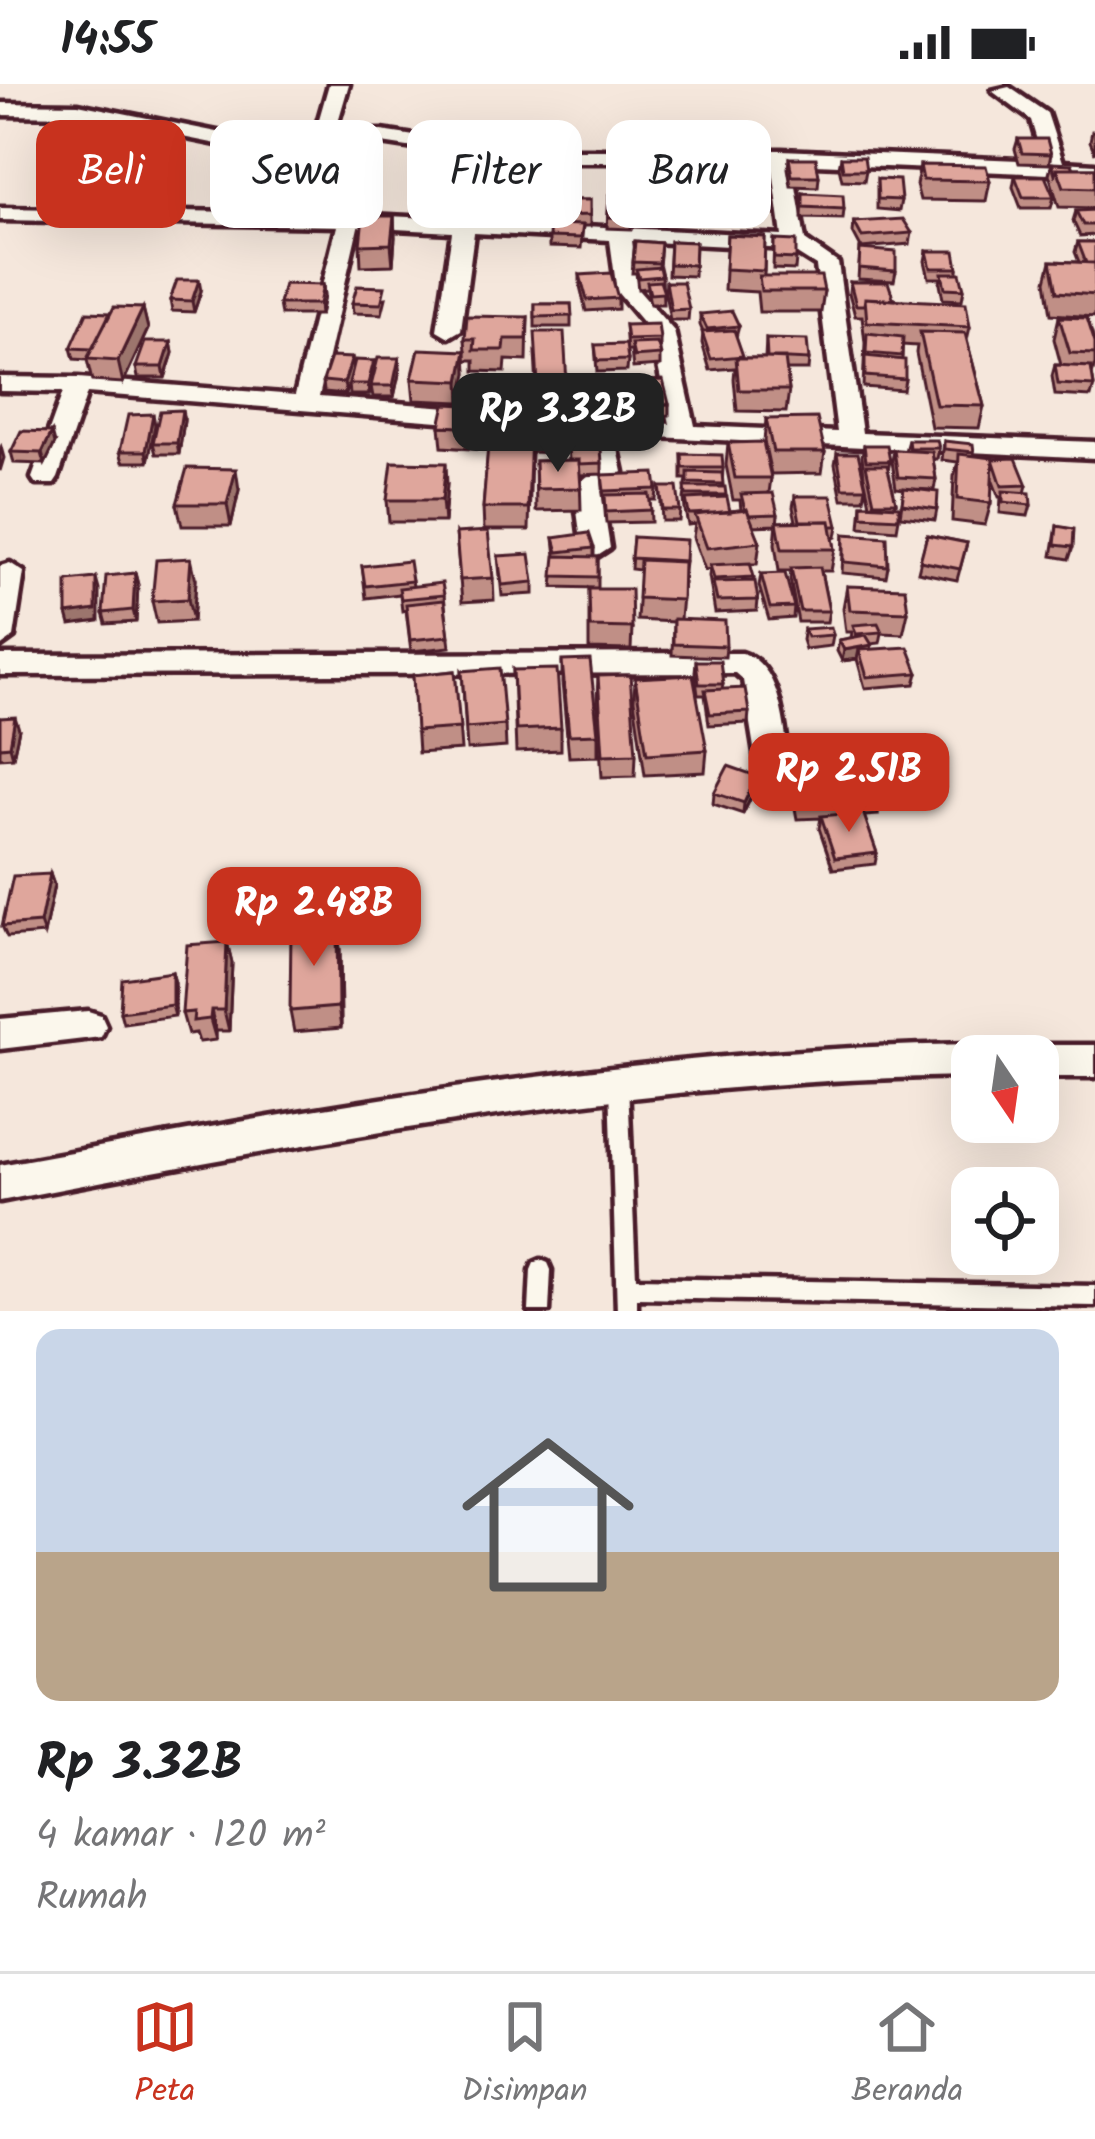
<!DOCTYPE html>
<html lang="id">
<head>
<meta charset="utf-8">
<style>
  body { margin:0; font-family:Kalam,sans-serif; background:#f6f6f6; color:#202124; height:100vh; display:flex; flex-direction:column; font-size:45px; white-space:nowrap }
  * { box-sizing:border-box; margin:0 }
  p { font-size:39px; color:#757577 }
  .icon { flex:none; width:66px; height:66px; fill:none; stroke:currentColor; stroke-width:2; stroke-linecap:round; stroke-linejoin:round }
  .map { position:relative; height:1227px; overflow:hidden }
  .details { display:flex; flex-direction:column; background:#fff; flex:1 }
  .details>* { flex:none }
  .banner { position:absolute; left:36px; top:36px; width:1023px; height:108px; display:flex; gap:24px }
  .needle { width:78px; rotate:167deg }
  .buttons { position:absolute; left:951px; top:951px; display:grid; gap:24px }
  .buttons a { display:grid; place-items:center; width:108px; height:108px; border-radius:24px; background:#fff; box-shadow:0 12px 48px #0002; font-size:60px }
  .price { position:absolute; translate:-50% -102px; padding:0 27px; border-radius:24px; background:#c8321e; color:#fff; font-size:39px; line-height:78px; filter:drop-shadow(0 3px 6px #0008) }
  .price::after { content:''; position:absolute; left:50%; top:72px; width:36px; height:27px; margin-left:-18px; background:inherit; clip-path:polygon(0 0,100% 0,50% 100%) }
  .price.selected { background:#222; color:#fff }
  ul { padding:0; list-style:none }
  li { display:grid; align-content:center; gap:24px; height:636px; padding:0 36px }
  li span { display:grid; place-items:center; height:372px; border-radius:24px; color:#555 }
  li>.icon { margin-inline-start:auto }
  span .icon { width:216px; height:216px; fill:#fffc; stroke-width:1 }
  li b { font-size:51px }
  .pill { padding:0 42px; border-radius:24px; background:#fff; box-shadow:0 12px 48px #0002; font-size:42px; line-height:108px }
  .pill.selected { background:#c8321e; color:#fff }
  .status { display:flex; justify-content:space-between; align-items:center; height:84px; padding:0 60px; background:#fff; direction:ltr }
  .status svg { height:33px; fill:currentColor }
  .tab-bar { display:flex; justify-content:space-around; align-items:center; height:168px; border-top:3px solid #e0e0e0; background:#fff; font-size:33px; color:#757577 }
  .tab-bar a { display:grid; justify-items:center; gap:6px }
  .tab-bar .selected { color:#c8321e }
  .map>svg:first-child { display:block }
</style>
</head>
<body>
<div class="status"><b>14:55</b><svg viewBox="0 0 49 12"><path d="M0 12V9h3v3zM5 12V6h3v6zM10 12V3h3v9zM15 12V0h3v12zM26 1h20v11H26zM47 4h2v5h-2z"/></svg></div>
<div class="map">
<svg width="1095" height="1227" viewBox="0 0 1095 1227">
  <rect width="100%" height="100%" fill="#f5e7dc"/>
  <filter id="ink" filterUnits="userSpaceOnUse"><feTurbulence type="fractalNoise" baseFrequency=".00833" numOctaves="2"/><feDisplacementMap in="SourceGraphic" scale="24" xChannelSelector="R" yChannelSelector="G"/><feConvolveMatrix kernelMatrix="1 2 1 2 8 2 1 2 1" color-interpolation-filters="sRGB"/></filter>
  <g filter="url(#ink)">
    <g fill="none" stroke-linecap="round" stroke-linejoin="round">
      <!-- lane casing -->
      <g stroke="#4a1f2b" stroke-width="9">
        <path id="lane" d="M619 992 626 994 628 1000 636 1194 1095 1202V1222L637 1214V1227H617L610 1000 612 994Z
          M541 1176 548 1179 551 1186 549 1227H529L531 1186 534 1179Z"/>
      </g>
      <!-- street casing -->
      <g stroke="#4a1f2b" stroke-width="9">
        <path id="street" d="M329 0H349L335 48 382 47 505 66H781L1043 77 1031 36 992 7 1009 3 1047 29 1063 78 1095 80V92L792 79 805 156 838 179 862 349 1095 358V374L615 351 623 388 601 407 610 464 596 473 582 464 574 404 596 385 590 349 87 309 58 394 54 400H36L32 394 63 308 0 307V293L78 294 295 311 337 142 0 136V124L349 130 782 152 772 78H505L382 59 232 63 78 32 0 31V19L78 20 232 51 315 49ZM358 143 452 148 437 246 449 253 461 246 474 149 610 156 617 208 651 248 670 340 319 313ZM632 157 789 165 816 182 837 348 695 342 674 247 639 207Z
          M10 479 24 488 14 553 0 563V482Z
          M742 569C787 582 785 662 792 701L787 709H765L760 701 743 596 735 589 0 591V571Z
          M88 927 101 931 106 942 101 953 0 965V935Z
          M972 960 985 965 988 972H972V992C642 996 323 1055 0 1117V1081C323 1021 643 965 972 960Z
          M1038 961H1095V993H1038V972H1022Z"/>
      </g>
      <!-- lane -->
      <use href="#lane" fill="#fbf7ec" fill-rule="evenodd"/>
      <!-- street -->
      <use href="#street" fill="#fbf7ec" fill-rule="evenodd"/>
    </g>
    <!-- wall -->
    <path fill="#c08f86" stroke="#4a1f2b" stroke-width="3" d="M1092 47H1095V69L1090 57Z
      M1018 55 1051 70 1049 80 1019 79 1015 65Z
      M728 72 754 97 753 108 731 107 727 82Z
      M841 73 866 86 864 97 842 96 839 83Z
      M789 74 819 92 818 103 791 102 788 84Z
      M1052 79 1074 84H1095V124L1059 123 1049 90Z
      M920 81 990 97 986 117 920 116 916 101Z
      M1015 92 1054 113 1051 124H1021L1013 103Z
      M877 95 901 116 899 127 877 125Z
      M655 96 683 97 682 116 655 115Z
      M803 109 844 125 843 135 802 134Z
      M609 111 632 112 631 145 607 144Z
      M560 116H590V142H583L581 164 549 163V153L560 141Z
      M1095 126V151L1080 152 1073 137 1076 127Z
      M394 132 395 153 393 181 361 182 360 161Z
      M854 138 912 149 910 160 861 164 853 149Z
      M727 151 765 153 764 192 824 207 821 228H759L757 208 724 206Z
      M774 156 796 175 795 186 773 185Z
      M635 157 661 159 659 183 662 192 663 220H650L647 204 638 205 636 189H632Z
      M670 157 695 158 694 192 668 191Z
      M1078 158H1095V233L1051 230 1046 197 1051 177 1079 178 1075 168Z
      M860 165 896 187 894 197 858 195Z
      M927 167 958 184V189L964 205 962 216 943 215 940 199 941 194H929L925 177Z
      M580 191 618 214V225L586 227 580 202Z
      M666 198 689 225 688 236H670L665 209Z
      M850 198 970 243 967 256 984 322 979 344 931 343 916 269 917 262 902 261V275L905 295 903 306 863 303 865 259 862 232H855L849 209Z
      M323 201 324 212 320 231H281L279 220Z
      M201 207 194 228 172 227 170 216Z
      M386 214 382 230 353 229 352 219Z
      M535 220H571V243H535Z
      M143 224 148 245 123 299 92 297 87 276 74 275 71 264 110 229Z
      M700 230 739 242 736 253 743 274H765L766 255 809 276 808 286H786L789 306 786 328 737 327 734 295 735 284 710 286 702 259 703 248 700 241Z
      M528 233 527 277 506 276 505 288 475 287V276H466L467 289 461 318 414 316 412 295 466 267 465 255Z
      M1059 233 1095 259V281L1092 291 1094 302 1091 313 1055 311 1052 292 1055 281H1061L1054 255Z
      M625 241 660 255V282L633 284 631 267H627Z
      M171 258 173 269 165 294H138L136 283Z
      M595 261 628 276 627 287 597 288Z
      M535 269 567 300V322L538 323Z
      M352 274 353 283 374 277V288L369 311H350L349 299 346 310 324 308 323 297Z
      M399 274 400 285 394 313H373L371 302Z
      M626 298 669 320V331L631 333 625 309Z
      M766 335 825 368 822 389 771 390 764 357Z
      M184 337 179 370H156L153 359Z
      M155 341 148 378H123L120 367Z
      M440 342 555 347 552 369 531 368 529 446H484L483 424 488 366 442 363Z
      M908 356 939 364 937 375H933L936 395 934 406 911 405 937 425 935 436 900 432 904 405 896 404 892 377 894 366 905 367Z
      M944 357 974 368 973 372 1027 401 1025 409 1031 421 1028 432 1000 429 1001 413H999L992 395 991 419 985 441 952 437 954 392 958 378 942 376Z
      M55 359 45 380 14 379 11 368Z
      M728 359 771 394 769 409 778 430 777 441 753 442 760 458 757 480H750L758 516 757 527 715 529 709 492 710 485 705 486 693 453 695 440 688 441 685 426 684 415 687 395H682V370L723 384 722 403 730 427 741 426 740 416H733L726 381Z
      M864 361 890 377 888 386 896 418 895 422 899 434 897 446 860 443 862 420H870L864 392 862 372Z
      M837 369 866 404 864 415H842L835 380Z
      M568 376 602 379V390L580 391 581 426 536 427 535 377Z
      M602 391 657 405 656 416H650L651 438 606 439Z
      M447 400 444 438H389L387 416Z
      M660 403 680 426 679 437H662Z
      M239 406 231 442H182L177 420Z
      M795 412 838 442 836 453 833 454 835 465 831 487H821L829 527 827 538H798L790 495 791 487H779L775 460 777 438 796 437 793 423Z
      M1057 442 1073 463 1069 475 1052 472Z
      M456 449 493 494 494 516 462 518Z
      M844 450 888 482 886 493 842 489Z
      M927 451 967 459 957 496 918 488Z
      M633 453 685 477 680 535 726 562 725 573 672 571 673 538 637 536 640 486 631 485Z
      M554 454 594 464V473H598V504L553 503 556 472Z
      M498 472 534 498V510L502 512Z
      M362 482 412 497 413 502 444 511 450 563 411 567 406 526 402 527 400 510 366 514Z
      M135 489 138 501 136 538 106 540 103 529Z
      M761 490 794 523 793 534 769 536 759 502Z
      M196 496 193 537 157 539 152 517Z
      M847 502 908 528 903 550 882 549 880 559 871 560V565L918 589 915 600 865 604 857 575 842 577 837 567 839 556 851 554 852 548H846L843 524Z
      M589 505 632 544 631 566 589 565Z
      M804 545 833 551 831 562 805 565 802 556Z
      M562 577 598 650V672L569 673 562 599Z
      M696 577 723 600 722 605 749 628 748 639 709 641 705 611H698L695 588Z
      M513 586 561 644V666L516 668Z
      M455 587 461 666 418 669 413 591Z
      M462 587 505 641 506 663 467 666Z
      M598 592 636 670 635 692 602 693 597 614Z
      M635 594 707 666 705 688 645 691 634 616Z
      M0 634 19 645 13 673 0 674Z
      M794 681 883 709 878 731 864 732 877 769 875 780 833 785 819 744 821 734 797 735 791 703Z
      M756 703 743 730 713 720 714 709Z
      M50 790 54 801 44 850 7 853 2 842Z
      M337 843 340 865 341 944 294 948 290 927Z
      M227 858 232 879 229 947H216V956L199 958 196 949 188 950 182 929Z
      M172 888 175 899V932L123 939 120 928Z"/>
    <!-- shaded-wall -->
    <path fill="#9c746d" stroke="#4a1f2b" stroke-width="3" d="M394 132 395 153 393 181 391 160Z
      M199 196 201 207 194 228 192 217Z
      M323 201 324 212 320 231 319 220Z
      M143 224 148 245 123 299 118 277Z
      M171 258 173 269 165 294 163 283Z
      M466 267 467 289 461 318 460 297Z
      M352 274 353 285 346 310 344 299Z
      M399 274 400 285 394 313 393 302Z
      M374 277V288L369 311 368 300Z
      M555 325V347L552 369V347Z
      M182 326 184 337 179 370 177 359Z
      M153 330 155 341 148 378 146 367Z
      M52 348 55 359 45 380 42 369Z
      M1 363 4 374 0 387V365Z
      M446 379 447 400 444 438 442 416Z
      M236 385 239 406 231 442 227 420Z
      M191 474 196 496 193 537 188 515Z
      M135 489 138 501 136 538 133 526Z
      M96 494 99 505V537L70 541 67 530Z
      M872 561 869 573 859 566 857 575 842 577 844 566Z
      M15 633 19 645 13 673 10 662Z
      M757 692 756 703 743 730 744 719Z
      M50 790 54 801 44 850 40 839Z
      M337 843 340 865 341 944 338 923Z
      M227 858 232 879 229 947 224 926Z
      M172 888 175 899V932L172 921Z
      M211 926 216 947V956L210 935Z"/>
    <!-- building -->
    <path fill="#dfa69c" stroke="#4a1f2b" stroke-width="3" d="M1018 55H1047L1051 70 1022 69Z
      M728 72H751L754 97H731Z
      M841 73H864L866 86H843Z
      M789 74H816L819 92H792Z
      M1052 79 1072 80 1074 84H1057L1055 90Z
      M920 81 986 82 990 97 923 96Z
      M1057 84H1095V104L1064 103Z
      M1015 92H1045L1054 113H1023Z
      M877 95 899 96 901 116 878 115Z
      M655 96 683 97V105H655Z
      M803 109 843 111 844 125 803 123Z
      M609 111 632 112 631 134 608 133Z
      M560 116H590V131L560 132Z
      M1095 126V141H1083L1076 127Z
      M363 132H394L391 160 360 161Z
      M903 135 912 149 862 153 854 138Z
      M550 140 583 141 581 154 549 153Z
      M727 151 765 153 764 187 725 185Z
      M774 156 796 157V175L774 174Z
      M635 157 661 159 659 179 633 178Z
      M670 157 695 158 694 181 669 180Z
      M1078 158H1095V179H1086Z
      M860 165 896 168V187L859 184Z
      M927 167H955L958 184H931Z
      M1051 177 1095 179V211L1057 208Z
      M660 183 662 192 639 194 636 185Z
      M611 189 618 214 587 216 580 191Z
      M942 189H960L964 205 945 204Z
      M759 192H821L824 207H761Z
      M177 196H199L192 217 170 216Z
      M660 197 664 209 650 210 647 198Z
      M666 198H683L689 225 671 226Z
      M850 198H888L894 216 865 214 864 221H856Z
      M284 200 323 201 319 220H279Z
      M357 202 385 203 381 220 352 219Z
      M865 214 966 219 970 243 867 238Z
      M535 220H571L572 232 535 233Z
      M114 223 143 224 118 277 87 275Z
      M732 227 739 242 707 245 700 230Z
      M87 228 110 229 92 265 71 264Z
      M467 232 528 233 527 255H505L504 266H474L475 255H465Z
      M1059 233 1087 234 1095 259V270L1070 269Z
      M658 240 660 255 627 256 625 241Z
      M734 246 743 272 711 275 702 248Z
      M535 248H564L567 300 538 301Z
      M920 248 965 249 984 322 936 321Z
      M867 249 903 253 902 272 866 269Z
      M766 255 807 256 809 276 767 274Z
      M145 258H171L163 283H136Z
      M657 259 661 271 634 273 631 260Z
      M626 260 628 276 597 277 595 261Z
      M419 265 466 267 460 297 412 295Z
      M865 272 905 276V295L865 292Z
      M331 273 352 274 344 299 323 297Z
      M378 274H399L393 302H371Z
      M736 274H785L789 306H739Z
      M355 276 374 277 368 300H349Z
      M1055 281 1091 283 1094 302 1058 300Z
      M663 296 669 320 631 322 626 298Z
      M445 320 555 325 552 347 440 342Z
      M182 326 177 359H153L160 327Z
      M153 330 146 367H120L128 331Z
      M817 334 825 368H773L766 335Z
      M21 347 52 348 42 369 11 368Z
      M489 349 531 350 528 424H483Z
      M600 350 602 379 579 380V376H569L567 351Z
      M908 356H937L939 364H909Z
      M944 357 973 360 974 368 944 365Z
      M763 358 771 394H735L728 359Z
      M864 361H887L890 377H866Z
      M894 366 932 368 936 395 898 393Z
      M837 369H858L866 404H843Z
      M682 370 722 371 723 384H683Z
      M959 370 993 374 991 419 957 415Z
      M1016 374 1027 401 1002 402 993 375Z
      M579 376 581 404 536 405 535 377Z
      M392 378 446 379 442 416H387Z
      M866 381H887L896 418H874Z
      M187 384 236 385 227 420H177Z
      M688 388 722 389 723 400 688 399Z
      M655 389 657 405 604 407 602 391Z
      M660 403H677L680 426H663Z
      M685 403H725L726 411H686Z
      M904 404 938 408 937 425 902 420Z
      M1003 407 1030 409 1031 421 1003 418Z
      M773 409 778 430 749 431 747 425 745 426 741 410Z
      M649 410 651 426 606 428 605 411Z
      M795 412H831L838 442H831L830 437H800Z
      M727 413 730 428 689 430 686 415Z
      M862 420 899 422V434L862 432Z
      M747 425 760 458 707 464 695 431Z
      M830 437 835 465H782L777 438Z
      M1057 442 1074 445 1073 463 1055 461Z
      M488 447 493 494 460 496 456 449Z
      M589 449 594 464 558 468 554 454Z
      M844 450 887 453 888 482 844 478Z
      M927 451 967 459 960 485 920 477Z
      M633 453 686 456 685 477 631 474Z
      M530 470 534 498 502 501 498 472Z
      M555 472 598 473V493L553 492Z
      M191 474 188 515 152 517 156 476Z
      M640 476 683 478 682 516 638 514Z
      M409 477 412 497 365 502 362 482Z
      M750 479 754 493 714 495 710 481Z
      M820 483 829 527H800L791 484Z
      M135 489 133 526 103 529 106 492Z
      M785 489 794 523 770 524 761 490Z
      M96 494V526L67 530V497Z
      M755 497 758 516 717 517 713 498Z
      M442 499 444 511 401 515 399 504Z
      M847 502 905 504 908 528 850 526Z
      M589 505H631L632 544 590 543Z
      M444 516 449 552 410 556 406 520Z
      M673 535 725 537 726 562 673 560Z
      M878 539 882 548 856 550 853 541Z
      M831 543 833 551 807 553 804 545Z
      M866 551 872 561 844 566 839 556Z
      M908 563 918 589 867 593 859 566Z
      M590 576 598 650 569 651 562 577Z
      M696 577H720L723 600H699Z
      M500 584 505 641 466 644 462 587Z
      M557 585 561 644 516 646 513 586Z
      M455 587 460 644 416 647 413 591Z
      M630 591 636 670 603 671 598 592Z
      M693 591 707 666 647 670 635 594Z
      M745 604 749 628 710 630 705 606Z
      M15 633 10 662 0 663V634Z
      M874 677 883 709 801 713 794 681Z
      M728 682 757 692 744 719 714 709Z
      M863 728 877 769 835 774 821 732Z
      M50 790 40 839 2 842 13 792Z
      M337 843 338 923 290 927 291 846Z
      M227 858 224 926H211L210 935 193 937 194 928 182 929 187 861Z
      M172 888V921L120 928 122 895Z"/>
  </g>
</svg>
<div class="buttons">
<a><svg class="needle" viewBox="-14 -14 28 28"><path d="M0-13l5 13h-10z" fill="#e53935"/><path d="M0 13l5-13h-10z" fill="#757577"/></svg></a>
<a><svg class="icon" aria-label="locate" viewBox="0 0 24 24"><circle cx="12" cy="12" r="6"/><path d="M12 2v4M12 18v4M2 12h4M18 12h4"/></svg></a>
</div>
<b class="price selected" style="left:558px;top:391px">Rp 3.32B</b>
<b class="price" style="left:849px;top:751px">Rp 2.51B</b>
<b class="price" style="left:314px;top:885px">Rp 2.48B</b>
<div class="banner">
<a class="pill selected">Beli</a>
<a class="pill">Sewa</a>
<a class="pill">Filter</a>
<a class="pill">Baru</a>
</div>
</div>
<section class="details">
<ul>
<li><span style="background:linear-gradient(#c9d6e8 60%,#b9a48a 0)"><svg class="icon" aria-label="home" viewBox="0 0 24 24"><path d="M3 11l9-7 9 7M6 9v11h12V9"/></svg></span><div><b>Rp 3.32B</b><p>4 kamar · 120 m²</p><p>Rumah</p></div></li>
</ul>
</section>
<nav class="tab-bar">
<a class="selected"><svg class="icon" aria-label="map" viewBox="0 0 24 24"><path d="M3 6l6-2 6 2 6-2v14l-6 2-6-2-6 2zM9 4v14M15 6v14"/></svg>Peta</a>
<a><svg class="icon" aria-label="saved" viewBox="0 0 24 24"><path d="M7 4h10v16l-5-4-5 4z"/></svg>Disimpan</a>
<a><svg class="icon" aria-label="home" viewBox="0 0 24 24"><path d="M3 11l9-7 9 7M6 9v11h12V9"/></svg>Beranda</a>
</nav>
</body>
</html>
